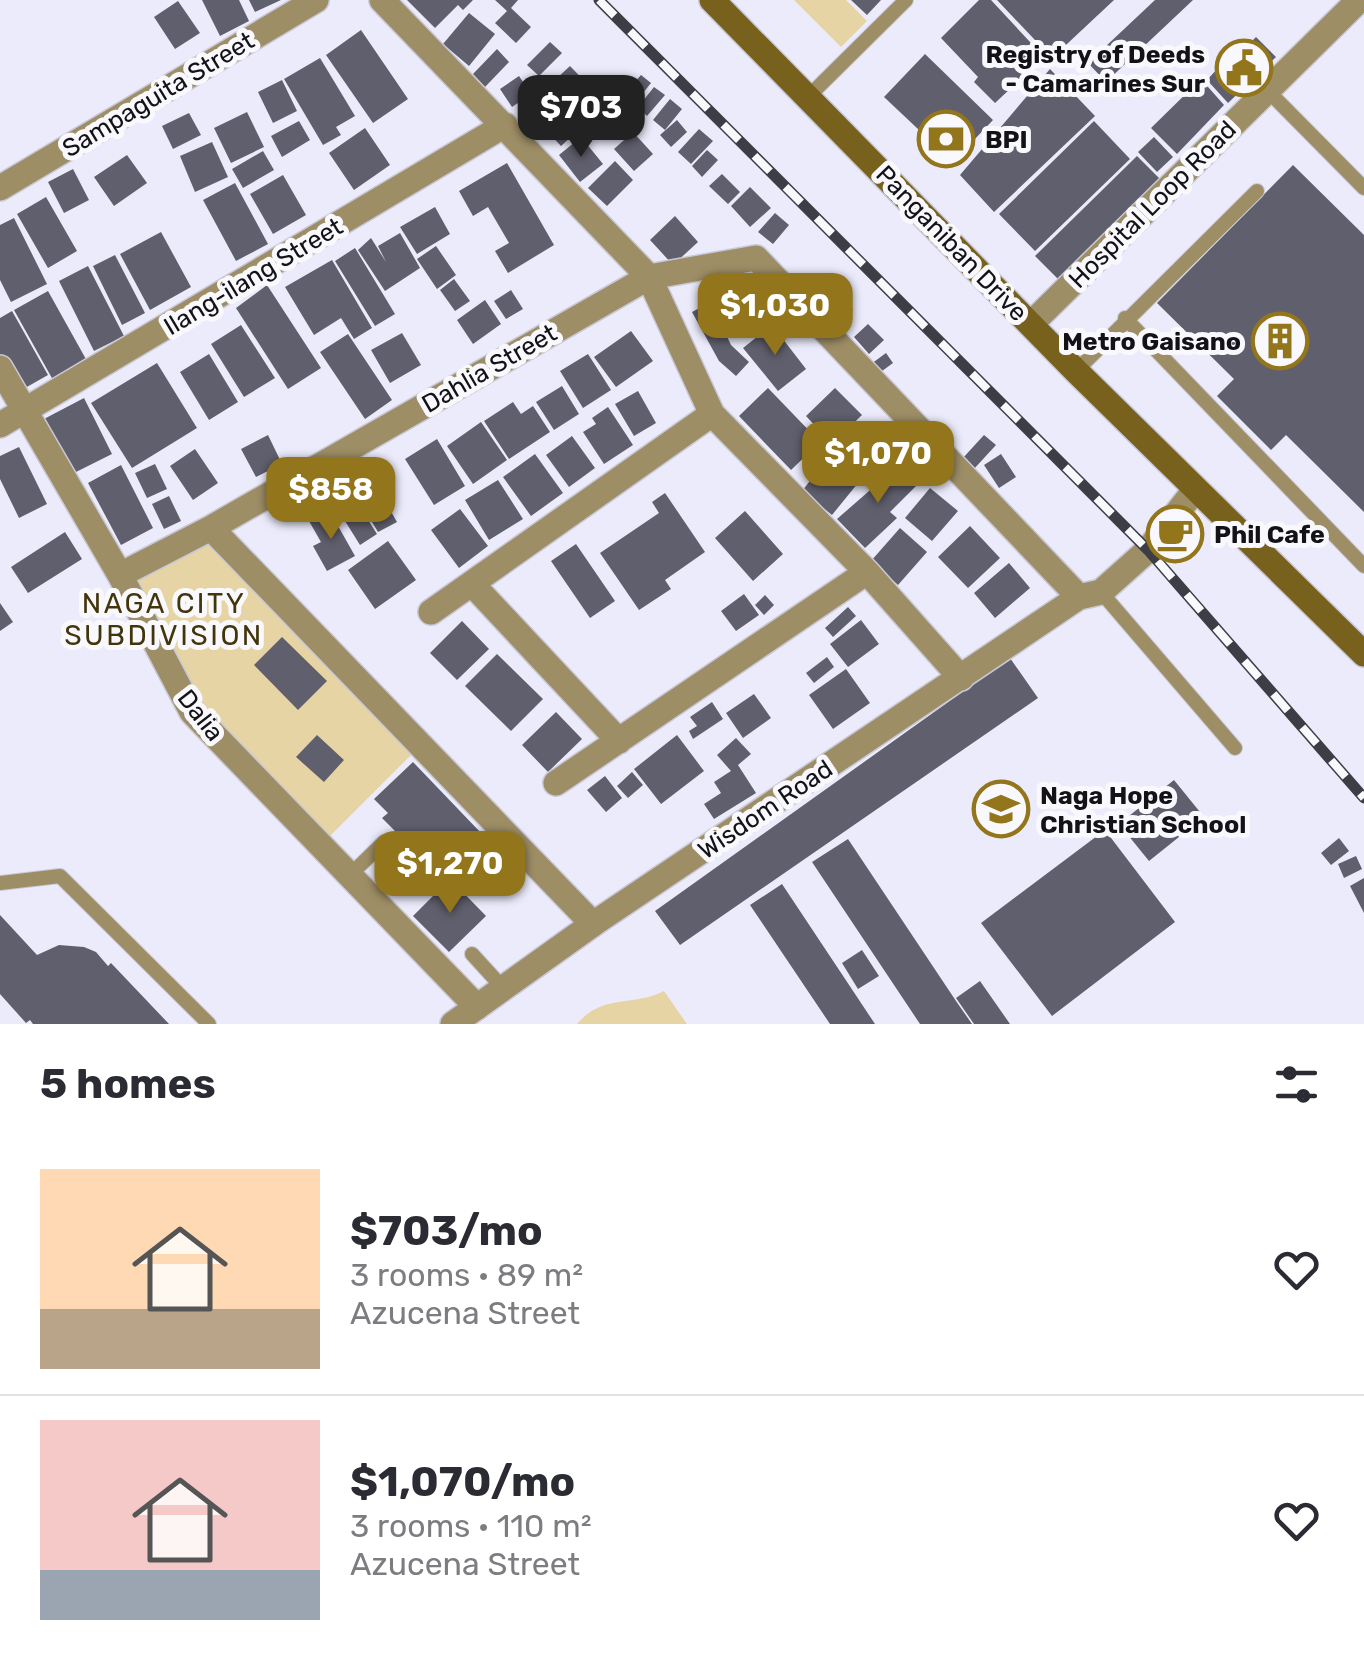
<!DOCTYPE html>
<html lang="en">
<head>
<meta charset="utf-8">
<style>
  body { margin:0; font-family:Rubik,sans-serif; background:#f7f7f7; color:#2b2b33; height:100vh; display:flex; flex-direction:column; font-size:38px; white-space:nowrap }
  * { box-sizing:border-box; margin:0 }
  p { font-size:32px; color:#7c7c81 }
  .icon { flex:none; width:55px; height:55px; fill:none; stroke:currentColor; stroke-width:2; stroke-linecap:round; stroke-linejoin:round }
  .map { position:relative; height:1024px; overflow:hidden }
  .sheet { display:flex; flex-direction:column; background:#fff; flex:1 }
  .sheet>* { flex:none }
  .price { position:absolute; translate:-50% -85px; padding:0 22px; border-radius:20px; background:#93751c; color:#fff; font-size:32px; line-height:65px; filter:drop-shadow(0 2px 5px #0008) }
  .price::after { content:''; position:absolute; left:50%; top:60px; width:30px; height:22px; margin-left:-15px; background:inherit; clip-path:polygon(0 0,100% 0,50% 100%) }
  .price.selected { background:#222; color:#fff }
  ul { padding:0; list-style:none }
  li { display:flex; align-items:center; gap:30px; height:250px; padding:0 40px }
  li+li { border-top:2px solid #e1e1e2 }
  li span { display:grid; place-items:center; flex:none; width:280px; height:200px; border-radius:0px; color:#555 }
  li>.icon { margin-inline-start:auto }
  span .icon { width:120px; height:120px; fill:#fffc; stroke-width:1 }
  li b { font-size:42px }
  h2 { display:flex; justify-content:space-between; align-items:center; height:120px; padding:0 40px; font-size:42px }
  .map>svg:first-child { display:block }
</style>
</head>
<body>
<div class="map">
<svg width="1364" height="1024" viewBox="0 0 1364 1024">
  <rect width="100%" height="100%" fill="#ebebfb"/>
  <!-- green -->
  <path fill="#e7d4a4" d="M794 0H846L867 21 841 47Z
    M209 540 414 752 329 837 197 702 135 579Z
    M664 991 687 1024H577C603 993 634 1007 664 991Z"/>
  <!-- building -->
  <path fill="#605f6d" d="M202 0H239L249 21 220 36Z
    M249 0H281L255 12Z
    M407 0H473L463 10 458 5 435 28Z
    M495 0H518L511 8 531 27 516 43 495 23 507 11Z
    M851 0H881L867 15Z
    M979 0H991L1044 57 995 103 974 82 978 77 941 38Z
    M997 0H1114L1052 58Z
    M1155 0H1193L1106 82 1088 63Z
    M178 1 200 33 175 49 154 17Z
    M469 13 495 34 469 66 443 44Z
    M361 30 408 99 373 123 326 55Z
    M1256 37 1276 57 1228 103 1207 80 1241 43 1247 46Z
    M550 42 562 53 539 76 527 65Z
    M497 49 509 62 485 87 473 74Z
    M925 54 993 120 953 162 884 97Z
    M320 58 355 116 336 127 341 135 323 145 284 79Z
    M570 66 596 93 574 114 584 125 561 146 525 108Z
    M1050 69 1095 116 994 212 960 175Z
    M641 75 651 83 635 103 624 94Z
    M519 76 531 94 512 107 500 89Z
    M1201 79 1224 105 1177 154 1151 128Z
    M282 80 297 111 273 123 258 92Z
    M654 87 665 95 647 116 638 107Z
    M670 99 682 109 665 130 653 120Z
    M247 112 264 147 231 163 214 128Z
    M189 113 201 135 173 149 162 126Z
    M677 120 687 132 671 147 660 135Z
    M299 121 310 140 282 157 271 136Z
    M1094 121 1130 159 1035 251 999 214Z
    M365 128 390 165 354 190 329 153Z
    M699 129 713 141 691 164 678 152Z
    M633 132 653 154 634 171 614 149Z
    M581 137 603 164 580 182 559 155Z
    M1154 137 1173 157 1157 172 1138 152Z
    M212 142 228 177 195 192 180 156Z
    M707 150 718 160 702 177 692 166Z
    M263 151 274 170 243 188 232 169Z
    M127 155 147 183 114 206 94 177Z
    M1137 156 1164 183 1062 283 1035 256Z
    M615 161 633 180 607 206 588 188Z
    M507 163 554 245 508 273 495 251 509 243 488 207 473 216 459 191Z
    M1293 165 1364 235V512L1286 435 1271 450 1217 396 1234 379 1157 303Z
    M73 169 89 200 64 213 48 182Z
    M722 174 740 192 728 204 709 186Z
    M283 175 306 215 273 234 250 194Z
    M235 183 268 244 236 261 203 200Z
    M750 187 771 208 750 227 731 206Z
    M46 197 77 251 48 268 17 214Z
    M435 207 450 234 417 254 400 227Z
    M775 213 789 225 773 244 758 232Z
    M675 216 698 242 673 265 650 240Z
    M14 218 47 284 11 302 0 280V225Z
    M161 232 191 287 150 310 120 254Z
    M400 233 420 268 385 291 358 250 371 238 386 262 378 246Z
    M436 246 456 275 437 289 417 259Z
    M355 248 395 314 375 326 335 261Z
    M115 255 145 313 122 325 93 266Z
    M332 260 372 328 354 339 341 318 314 335 285 287Z
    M88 266 124 336 94 351 59 281Z
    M806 273 815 284 806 291 797 280Z
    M454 279 470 301 455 311 440 290Z
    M740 283 760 318 735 332 715 298Z
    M267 285 321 368 288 389 236 308Z
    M511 290 523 309 506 319 494 301Z
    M48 291 87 361 53 380 14 310Z
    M839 295 853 310 838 323 824 308Z
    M485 300 501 324 473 344 457 320Z
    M711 302 731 345 749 362 736 376 719 361 692 312Z
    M12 311 48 375 18 392 0 359V318Z
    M868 324 884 340 869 354 854 337Z
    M241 325 275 378 244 397 211 344Z
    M772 325 806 369 778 391 743 348Z
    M631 331 653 361 616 387 594 357Z
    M402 333 421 365 390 383 371 350Z
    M348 334 392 400 365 419 320 352Z
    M886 353 893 363 878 374 871 364Z
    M209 354 238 402 209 420 180 372Z
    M588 354 611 390 583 408 560 371Z
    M157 363 197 428 132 468 91 403Z
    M562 386 579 414 554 430 536 402Z
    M768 388 820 442 791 470 739 416Z
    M835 388 862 415 832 444 806 416Z
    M638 391 656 423 634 436 615 404Z
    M84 398 112 454 72 474 44 419Z
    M513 402 521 414 533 406 550 432 509 459 484 421Z
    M608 407 633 445 604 464 583 432 596 424 592 418Z
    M481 422 507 460 473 484 447 446Z
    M867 422 897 454 866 483 836 451Z
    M268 435 282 464 256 477 241 449Z
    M984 435 996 445 973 470 962 459Z
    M572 436 595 468 569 487 546 455Z
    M437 439 465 486 434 505 405 459Z
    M19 447 47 504 19 518 0 479V456Z
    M195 449 218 483 193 500 170 466Z
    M535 454 563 493 531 516 503 477Z
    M1001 454 1016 477 999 488 984 465Z
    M827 459 858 483 832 515 802 491Z
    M155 464 167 489 147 498 135 473Z
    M900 464 919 483 890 512 897 518 865 548 837 519Z
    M121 465 153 528 121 545 88 483Z
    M498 480 523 519 489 540 465 500Z
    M347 487 377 534 360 545 330 497Z
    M930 488 958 511 932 541 905 518Z
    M665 493 705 552 665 580 671 589 639 610 600 553 659 513 652 502Z
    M169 496 181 521 164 529 152 504Z
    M385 501 397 522 378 532 366 512Z
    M460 509 488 546 459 568 431 530Z
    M329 510 355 556 327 571 313 546 321 542 309 521Z
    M745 511 783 554 753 581 715 538Z
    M970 526 1000 558 968 588 938 557Z
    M900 528 927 552 898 585 871 561Z
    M65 532 82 559 28 593 11 567Z
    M388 541 416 580 375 609 348 570Z
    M576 544 615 601 590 618 551 561Z
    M1009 563 1030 588 995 618 974 593Z
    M744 594 759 615 736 631 721 611Z
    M765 595 774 605 764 615 755 605Z
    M0 603 13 622 0 631Z
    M848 607 856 616 833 637 825 628Z
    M861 620 879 644 848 667 830 644Z
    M462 621 489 649 457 680 430 653Z
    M282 637 327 681 298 710 254 665Z
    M497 654 543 699 511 731 465 686Z
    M827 657 834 667 814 683 806 673Z
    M1010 658 1038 698 680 945 655 911Z
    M846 669 870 703 833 729 809 695Z
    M754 694 771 718 743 738 726 713Z
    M712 702 723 719 693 739 689 731 697 726 690 717Z
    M556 712 582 739 548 772 522 745Z
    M317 735 344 760 324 782 296 757Z
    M677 735 704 771 661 804 634 769Z
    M736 738 751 754 738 765 756 793 714 819 704 804 721 793 714 782 731 771 717 755Z
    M413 762 481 833 418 894 384 858 403 839 382 818 388 813 374 799Z
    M632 772 643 785 628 798 617 786Z
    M605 776 622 798 606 812 587 790Z
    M1174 780 1204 817 1149 861 1119 824Z
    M1105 830 1175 922 1052 1016 981 923Z
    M1339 838 1349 851 1331 865 1321 853Z
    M848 839 956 1001 972 1024H920L812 862Z
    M486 844 512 871 497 885 493 880 479 894 457 872Z
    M1356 856 1362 869 1344 878 1338 864Z
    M1364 878V913L1350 886Z
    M450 879 486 916 449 952 413 916Z
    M782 884 875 1024H830L750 905Z
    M0 915 37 955 59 945 84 947 96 952 108 966 111 963 169 1024H33L30 1020 26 1023 0 994Z
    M862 950 879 976 858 989 842 963Z
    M980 981 1010 1024H974L956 998Z"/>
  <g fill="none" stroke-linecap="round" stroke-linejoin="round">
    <!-- service casing -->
    <g stroke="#c8c8d7" stroke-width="16">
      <path id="service" d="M1267 90 1364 188
        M809 96 906 0
        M1125 318 1364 566
        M1076 371 1257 191
        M1101 592 1235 748
        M350 875 384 842
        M0 883 60 876 209 1024
        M472 954 503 988"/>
    </g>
    <!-- minor casing -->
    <g stroke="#c8c8d7" stroke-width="28">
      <path id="minor" d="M382 0 649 277 712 414 867 572 961 678
        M1031 324 1359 0
        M0 368 120 575 192 712 477 1007
        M0 425 505 125
        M211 528 593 924
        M120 575 211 528 649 277 756 258 1079 597
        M473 585 619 741
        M431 612 712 414
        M556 783 867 572"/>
    </g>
    <!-- tertiary casing -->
    <g stroke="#c8c8d7" stroke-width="28">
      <path id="tertiary" d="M0 188 316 0
        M453 1024 593 924 1079 597 1101 592 1148 550 1195 490"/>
    </g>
    <!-- secondary casing -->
    <g stroke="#c8c8d7" stroke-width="28">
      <path id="secondary" d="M712 0 1076 371 1364 654"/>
    </g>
    <!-- service -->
    <use href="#service" stroke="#9e8e66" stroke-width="14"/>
    <!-- minor -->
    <use href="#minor" stroke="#9e8e66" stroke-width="25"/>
    <!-- tertiary -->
    <use href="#tertiary" stroke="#9e8e66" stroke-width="25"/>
    <!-- secondary -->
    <use href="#secondary" stroke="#78611d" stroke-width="25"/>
    <!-- rail casing -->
    <g stroke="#3d3d45" stroke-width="11">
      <path id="rail" d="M599 0 1148 550 1364 798"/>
    </g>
    <!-- rail -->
    <use href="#rail" stroke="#f9f9fd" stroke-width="8" stroke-dasharray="22" stroke-linecap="butt"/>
  </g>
  <!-- icons -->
  <defs>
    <g id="civic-ring" transform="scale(2.875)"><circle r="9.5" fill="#f9f9fd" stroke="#93751c" stroke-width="1.5"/><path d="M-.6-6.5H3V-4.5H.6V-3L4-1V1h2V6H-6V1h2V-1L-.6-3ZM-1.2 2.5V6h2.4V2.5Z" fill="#93751c"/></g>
    <g id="bank-ring" transform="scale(2.875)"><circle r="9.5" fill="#f9f9fd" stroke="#93751c" stroke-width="1.5"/><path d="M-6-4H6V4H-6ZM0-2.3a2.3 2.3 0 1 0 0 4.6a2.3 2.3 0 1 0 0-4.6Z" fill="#93751c"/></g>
    <g id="building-ring" transform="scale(2.875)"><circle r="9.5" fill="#f9f9fd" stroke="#93751c" stroke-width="1.5"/><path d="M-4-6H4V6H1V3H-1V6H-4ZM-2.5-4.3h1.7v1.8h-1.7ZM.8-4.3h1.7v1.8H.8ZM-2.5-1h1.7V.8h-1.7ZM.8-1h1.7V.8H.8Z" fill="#93751c"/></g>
    <g id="cafe-ring" transform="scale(2.875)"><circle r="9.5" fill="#f9f9fd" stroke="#93751c" stroke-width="1.5"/><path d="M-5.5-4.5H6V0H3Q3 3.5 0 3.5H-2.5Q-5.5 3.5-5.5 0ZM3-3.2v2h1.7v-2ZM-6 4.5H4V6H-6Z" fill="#93751c"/></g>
    <g id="school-ring" transform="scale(2.875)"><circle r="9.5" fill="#f9f9fd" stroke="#93751c" stroke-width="1.5"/><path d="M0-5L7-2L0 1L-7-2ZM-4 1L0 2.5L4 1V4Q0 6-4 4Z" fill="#93751c"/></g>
  </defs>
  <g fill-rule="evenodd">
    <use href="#civic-ring" x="1244" y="68"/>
    <use href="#bank-ring" x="946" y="139"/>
    <use href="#building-ring" x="1280" y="341"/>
    <use href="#cafe-ring" x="1175" y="534"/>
    <use href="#school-ring" x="1001" y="809"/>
  </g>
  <g text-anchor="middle" stroke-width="10" stroke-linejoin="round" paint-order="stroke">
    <!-- poi labels -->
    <g font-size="25" font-weight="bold" fill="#121217" stroke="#f9f9fd" text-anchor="start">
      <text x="1205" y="63" text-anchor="end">Registry of Deeds<tspan x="1205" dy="29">- Camarines Sur</tspan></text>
      <text x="985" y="148">BPI</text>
      <text x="1241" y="350" text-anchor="end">Metro Gaisano</text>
      <text x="1214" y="543">Phil Cafe</text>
      <text x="1040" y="804">Naga Hope<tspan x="1040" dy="29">Christian School</tspan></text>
    </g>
    <!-- street labels -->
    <g font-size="25" fill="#121217" stroke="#f9f9fd">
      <text transform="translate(158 94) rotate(-31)" y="9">Sampaguita Street</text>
      <text transform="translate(1152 204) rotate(-45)" y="9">Hospital Loop Road</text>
      <text transform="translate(952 243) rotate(46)" y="9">Panganiban Drive</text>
      <text transform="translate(253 276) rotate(-31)" y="9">Ilang-ilang Street</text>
      <text transform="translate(489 368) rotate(-30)" y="9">Dahlia Street</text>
      <text transform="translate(201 715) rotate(52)" y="9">Dalia</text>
      <text transform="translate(765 809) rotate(-34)" y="9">Wisdom Road</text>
    </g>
    <!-- neighbourhood labels -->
    <g font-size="28" letter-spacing="2.5" fill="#43350b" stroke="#f9f9fd">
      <text x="164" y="613">NAGA CITY<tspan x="164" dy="32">SUBDIVISION</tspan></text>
    </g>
  </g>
</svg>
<b class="price selected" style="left:581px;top:160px">$703</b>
<b class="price" style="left:775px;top:358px">$1,030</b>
<b class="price" style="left:878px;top:506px">$1,070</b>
<b class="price" style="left:331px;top:542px">$858</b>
<b class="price" style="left:450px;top:916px">$1,270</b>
</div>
<section class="sheet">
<h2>5 homes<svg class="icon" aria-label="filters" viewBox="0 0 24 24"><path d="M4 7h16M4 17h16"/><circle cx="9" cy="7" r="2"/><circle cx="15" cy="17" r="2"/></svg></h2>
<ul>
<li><span style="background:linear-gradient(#ffd9b3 70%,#b9a48a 0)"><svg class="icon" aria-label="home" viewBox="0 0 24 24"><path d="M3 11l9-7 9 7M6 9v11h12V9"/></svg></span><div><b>$703/mo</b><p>3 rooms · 89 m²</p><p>Azucena Street</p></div><svg class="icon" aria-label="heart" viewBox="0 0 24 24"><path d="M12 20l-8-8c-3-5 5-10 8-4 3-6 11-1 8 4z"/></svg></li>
<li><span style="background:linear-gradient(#f6c9c9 75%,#9aa5b1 0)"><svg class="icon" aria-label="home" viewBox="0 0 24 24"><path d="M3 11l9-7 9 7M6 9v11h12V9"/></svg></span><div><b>$1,070/mo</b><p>3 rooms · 110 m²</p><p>Azucena Street</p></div><svg class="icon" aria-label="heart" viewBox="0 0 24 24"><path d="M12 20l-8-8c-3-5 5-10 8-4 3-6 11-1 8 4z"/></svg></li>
</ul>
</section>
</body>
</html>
